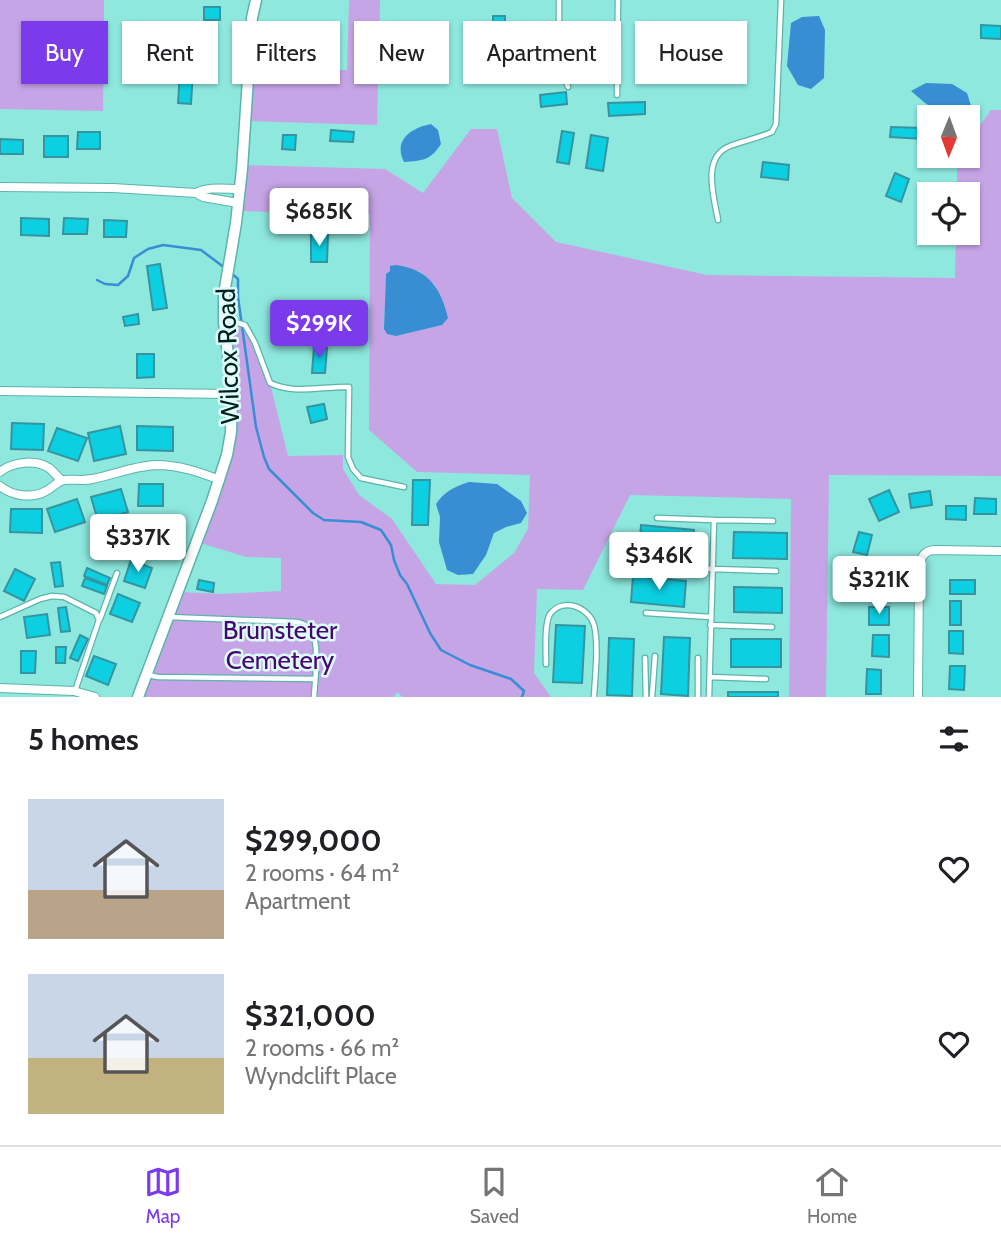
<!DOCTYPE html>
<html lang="en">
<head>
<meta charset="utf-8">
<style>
  body { margin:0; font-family:Cabin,sans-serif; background:#f2f2f2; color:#202124; height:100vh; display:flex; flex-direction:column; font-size:26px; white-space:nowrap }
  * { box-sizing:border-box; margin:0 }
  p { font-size:23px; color:#757577 }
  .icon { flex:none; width:38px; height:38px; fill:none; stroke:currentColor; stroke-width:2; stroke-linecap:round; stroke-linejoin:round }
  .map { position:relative; height:697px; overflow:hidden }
  .side { display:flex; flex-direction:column; background:#fff; flex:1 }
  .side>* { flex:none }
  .top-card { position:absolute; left:21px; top:21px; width:959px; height:63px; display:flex; gap:14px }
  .needle { width:46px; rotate:181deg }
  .tools { position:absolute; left:917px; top:105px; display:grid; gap:14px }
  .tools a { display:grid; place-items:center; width:63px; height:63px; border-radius:0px; background:#fff; box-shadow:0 2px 5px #0004; font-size:35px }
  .price { position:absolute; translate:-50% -60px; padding:0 16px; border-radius:7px; background:#fff; color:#222; font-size:23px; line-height:46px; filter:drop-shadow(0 2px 4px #0008) }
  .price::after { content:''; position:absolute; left:50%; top:42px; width:21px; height:16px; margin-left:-10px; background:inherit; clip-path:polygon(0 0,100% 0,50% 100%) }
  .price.active { background:#7c3aed; color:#fff }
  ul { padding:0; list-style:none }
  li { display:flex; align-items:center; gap:21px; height:175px; padding:0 28px }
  li span { display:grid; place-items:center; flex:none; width:196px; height:140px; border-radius:0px; color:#555 }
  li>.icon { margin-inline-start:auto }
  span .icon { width:84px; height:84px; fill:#fffc; stroke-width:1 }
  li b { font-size:30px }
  h2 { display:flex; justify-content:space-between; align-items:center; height:84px; padding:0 28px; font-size:30px }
  .chip { padding:0 24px; border-radius:0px; background:#fff; box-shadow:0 2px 5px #0004; font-size:24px; line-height:63px }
  .chip.active { background:#7c3aed; color:#fff }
  .menu { display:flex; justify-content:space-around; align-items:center; height:98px; border-top:2px solid #e0e0e0; background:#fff; font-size:19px; color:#757577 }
  .menu a { display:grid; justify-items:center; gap:4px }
  .menu .active { color:#7c3aed }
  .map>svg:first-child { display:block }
</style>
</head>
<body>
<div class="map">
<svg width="1001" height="697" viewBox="0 0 1001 697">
  <rect width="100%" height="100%" fill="#8ee8de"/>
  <!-- green -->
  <path fill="#c6a5e7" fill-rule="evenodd" d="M0 0H104L103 111 0 109Z
    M349 0H380L377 125 245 121 249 67 347 70Z
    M991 110H1001V476L829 475 826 697H789L791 499 630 495 583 590 537 589 534 673 551 697H402L398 692 393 697H138L178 592 222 594 281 591V558L246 557 197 542 231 432 224 318 245 325 270 383 288 456 343 455V469L359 495 392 519 436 584 475 585 514 553 528 529 530 475 417 472 369 430 370 214 237 211 242 165 385 169 423 193 471 129H497L512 198 556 242 707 275 955 278 956 233H968V194H957V157L968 156V142ZM390 271H419L435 285 442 325 396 336 384 329 386 274Z"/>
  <!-- water -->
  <path fill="#388dd3" d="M819 16 825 30 824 78 811 89 798 85 787 66 791 23 802 17Z
    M926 83 952 84 967 93 972 109 963 117C939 117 929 106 911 91Z
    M431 124 438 130 441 144C431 160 422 161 404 162 393 140 411 128 431 124Z
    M396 265C428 269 441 288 448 318L442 325 396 336 387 334 384 329 386 274 390 271V266Z
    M469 482 497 484 521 501 527 513 521 523 506 527 494 533 486 555 473 574 458 575 447 570 439 542 440 517 436 504C445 491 454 487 469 482Z"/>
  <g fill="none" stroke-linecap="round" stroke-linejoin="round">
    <!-- stream -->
    <path stroke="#388dd3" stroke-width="2.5" d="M230 272 238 279V297L256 427 264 457 269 469 313 513 324 520 361 522 381 530 391 545 394 560 400 575 407 584 430 633 441 650 470 665 511 679 524 691 522 697
      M97 280 105 284 118 285 128 276 134 258 148 249 163 245 201 250 225 268"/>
  </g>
  <!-- building -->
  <path fill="#0dcfe2" stroke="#3694a0" stroke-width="2" d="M204 7H220V20H204Z
    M493 16H505V30L493 29Z
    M724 25 737 26 736 38H723Z
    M981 25 1001 26V39L981 38Z
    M308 28H334V39H308Z
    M390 31 403 32V47L389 46Z
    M426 33 447 34V47L426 46Z
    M412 47H424V62L411 61Z
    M180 72H193L191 104 178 103Z
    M566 92 567 104 541 107 540 95Z
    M645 102V114L609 116 608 103Z
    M891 127 923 128V139L890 137Z
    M331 130 354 132 353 142 330 141Z
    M562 131 574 133 569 164 557 162Z
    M78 132H100V149H77Z
    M283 135H296L295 150 282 149Z
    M591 135 608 138 603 171 586 168Z
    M44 136H68V157H44Z
    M0 139 23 140V154H0Z
    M763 162 789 165 788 180 761 177Z
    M895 173 909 179 901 202 886 196Z
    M21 218 49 219V236L21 235Z
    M64 218 88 219 87 234H63Z
    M104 220 127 221 126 237H104Z
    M311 235H328L327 262H311Z
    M160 264 167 308 153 310 147 266Z
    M138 314 139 324 125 326 123 317Z
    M314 347 327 348 325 373H312Z
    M137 354H154V377L137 378Z
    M324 404 327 419 311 423 307 407Z
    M12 423 44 424 43 450 11 449Z
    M120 426 126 454 94 461 88 433Z
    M137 426 173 427V451L137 450Z
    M57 428 87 438 78 461 48 451Z
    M413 480H430L428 525H412Z
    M139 484H163V506H138Z
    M121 489 128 512 98 521 91 497Z
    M889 490 899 512 879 521 869 499Z
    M930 491 932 505 911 508 909 494Z
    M975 498 996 499V514H974Z
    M77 499 85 522 55 532 47 509Z
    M946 506H966V520L946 519Z
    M11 509H42V533L10 532Z
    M641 525 694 530 692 556 639 551Z
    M734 532 787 533V559L733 558Z
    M859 532 872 535 867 555 853 552Z
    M131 560 152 568 145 588 124 581Z
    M60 562 63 586 55 587 51 563Z
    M87 568 110 578 107 585 84 576Z
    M15 569 35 579 24 601 4 591Z
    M867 575H887V596H867Z
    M633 576 686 581 684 607 631 602Z
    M85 578 107 586 104 594 82 586Z
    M199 580 214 583 213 592 197 589Z
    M950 580H975V594H950Z
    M734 587 782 588V613L734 612Z
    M118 594 140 603 132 622 110 614Z
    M950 601H961V625H950Z
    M66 607 70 631 61 632 58 608Z
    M869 607H889V625H869Z
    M47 614 50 635 27 638 24 617Z
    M556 625 585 626 582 683 553 682Z
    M949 631H963V654L949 653Z
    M80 635 88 639 78 661 70 658Z
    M873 635H889V657L872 656Z
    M664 637 690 638 688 696 661 694Z
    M609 638 634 639 632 696 607 695Z
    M731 639H781V667H731Z
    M56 647H66L65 663H56Z
    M21 651H36L35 673H21Z
    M94 656 116 664 108 685 86 676Z
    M950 666H965L964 690 949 689Z
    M867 669 881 670V694H866Z
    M728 692H778V697H728Z"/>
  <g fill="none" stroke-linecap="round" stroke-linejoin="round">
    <!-- service casing -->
    <g stroke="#59b4ab" stroke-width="7">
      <path id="service" d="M559 0V65L568 87
        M617 95 618 0
        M718 220C714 197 701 157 730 146 744 141 758 138 772 132L776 124 781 0
        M225 319 245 325 255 343 270 383C295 395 323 386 349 387L348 457 353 469 361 478 404 487
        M657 518 714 520
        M651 565 712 569 776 571
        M646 613 711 617
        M0 617 40 599 52 596 64 597 96 613 99 620 75 691
        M169 617 297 622C302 623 307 625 311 630 320 643 315 681 314 697
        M100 619 117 573
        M710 625 772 627
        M645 658 646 697
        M546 664C546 652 544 624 550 614 563 597 589 607 594 625 599 645 595 676 594 697
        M148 675 158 677 315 679
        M710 677 766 679
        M652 697 655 656
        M698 697V658
        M709 697 714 520 773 521"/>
    </g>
    <!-- minor casing -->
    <g stroke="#59b4ab" stroke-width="10">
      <path id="minor" d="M0 187 113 188 196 193 203 197 238 203
        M196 193C208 186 225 189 239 189
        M0 391 231 394
        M0 472C12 462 35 459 49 468 53 471 57 476 61 480
        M0 486C12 496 32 499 46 491 52 488 58 481 64 480 73 479 83 481 92 479 113 475 134 466 156 465 179 465 199 472 220 480
        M0 688 74 691 95 697
        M918 697 919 571C920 560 922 551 934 550L1001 551"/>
    </g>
    <!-- tertiary casing -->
    <g stroke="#59b4ab" stroke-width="13">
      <path id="tertiary" d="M138 697 212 501 227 455 231 432 232 389 224 322V294L236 223 242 169 252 18 256 0"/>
    </g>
    <!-- service -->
    <use href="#service" stroke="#fff" stroke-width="4.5"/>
    <!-- minor -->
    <use href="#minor" stroke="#fff" stroke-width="8"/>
    <!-- tertiary -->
    <use href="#tertiary" stroke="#fff" stroke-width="10"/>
  </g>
  <g text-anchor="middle" stroke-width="5" stroke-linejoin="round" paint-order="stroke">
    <!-- street labels -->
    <g font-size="26" fill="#021e1c" stroke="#dcfefa">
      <text transform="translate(228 356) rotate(-92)" y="9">Wilcox Road</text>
    </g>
    <!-- park labels -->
    <g font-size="26" fill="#490372" stroke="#dcfefa">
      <text x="280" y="639">Brunsteter<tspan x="280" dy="30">Cemetery</tspan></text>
    </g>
  </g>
</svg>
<div class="tools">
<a><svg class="needle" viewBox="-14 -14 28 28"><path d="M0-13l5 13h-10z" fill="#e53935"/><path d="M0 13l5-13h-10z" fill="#757577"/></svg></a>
<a><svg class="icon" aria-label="locate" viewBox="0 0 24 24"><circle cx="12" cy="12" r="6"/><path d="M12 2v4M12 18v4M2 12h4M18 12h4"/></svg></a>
</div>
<b class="price" style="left:319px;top:248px">$685K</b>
<b class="price active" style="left:319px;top:360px">$299K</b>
<b class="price" style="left:138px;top:574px">$337K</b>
<b class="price" style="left:659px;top:592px">$346K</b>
<b class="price" style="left:879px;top:616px">$321K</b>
<div class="top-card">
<a class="chip active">Buy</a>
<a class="chip">Rent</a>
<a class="chip">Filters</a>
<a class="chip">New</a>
<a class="chip">Apartment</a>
<a class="chip">House</a>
</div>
</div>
<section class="side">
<h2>5 homes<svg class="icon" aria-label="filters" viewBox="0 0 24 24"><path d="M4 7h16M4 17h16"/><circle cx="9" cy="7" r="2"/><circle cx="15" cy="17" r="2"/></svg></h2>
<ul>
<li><span style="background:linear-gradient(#c9d6e8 65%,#b9a48a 0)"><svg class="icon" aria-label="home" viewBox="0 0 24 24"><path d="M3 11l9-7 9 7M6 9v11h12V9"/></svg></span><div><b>$299,000</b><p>2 rooms · 64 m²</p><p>Apartment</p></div><svg class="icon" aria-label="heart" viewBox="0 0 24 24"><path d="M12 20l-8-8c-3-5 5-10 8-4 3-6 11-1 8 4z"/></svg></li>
<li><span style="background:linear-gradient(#c9d6e8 60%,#c2b280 0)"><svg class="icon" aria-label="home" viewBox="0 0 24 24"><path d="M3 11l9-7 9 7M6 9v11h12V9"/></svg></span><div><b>$321,000</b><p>2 rooms · 66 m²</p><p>Wyndclift Place</p></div><svg class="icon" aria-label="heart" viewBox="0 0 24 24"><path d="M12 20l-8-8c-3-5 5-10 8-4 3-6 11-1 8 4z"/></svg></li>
</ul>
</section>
<nav class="menu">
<a class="active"><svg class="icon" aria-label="map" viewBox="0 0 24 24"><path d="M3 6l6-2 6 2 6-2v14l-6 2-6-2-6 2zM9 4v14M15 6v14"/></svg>Map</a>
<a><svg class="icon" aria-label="saved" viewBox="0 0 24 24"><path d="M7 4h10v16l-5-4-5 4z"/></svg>Saved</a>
<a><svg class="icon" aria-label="home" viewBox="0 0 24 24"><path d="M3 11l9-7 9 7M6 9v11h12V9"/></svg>Home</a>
</nav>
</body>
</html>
